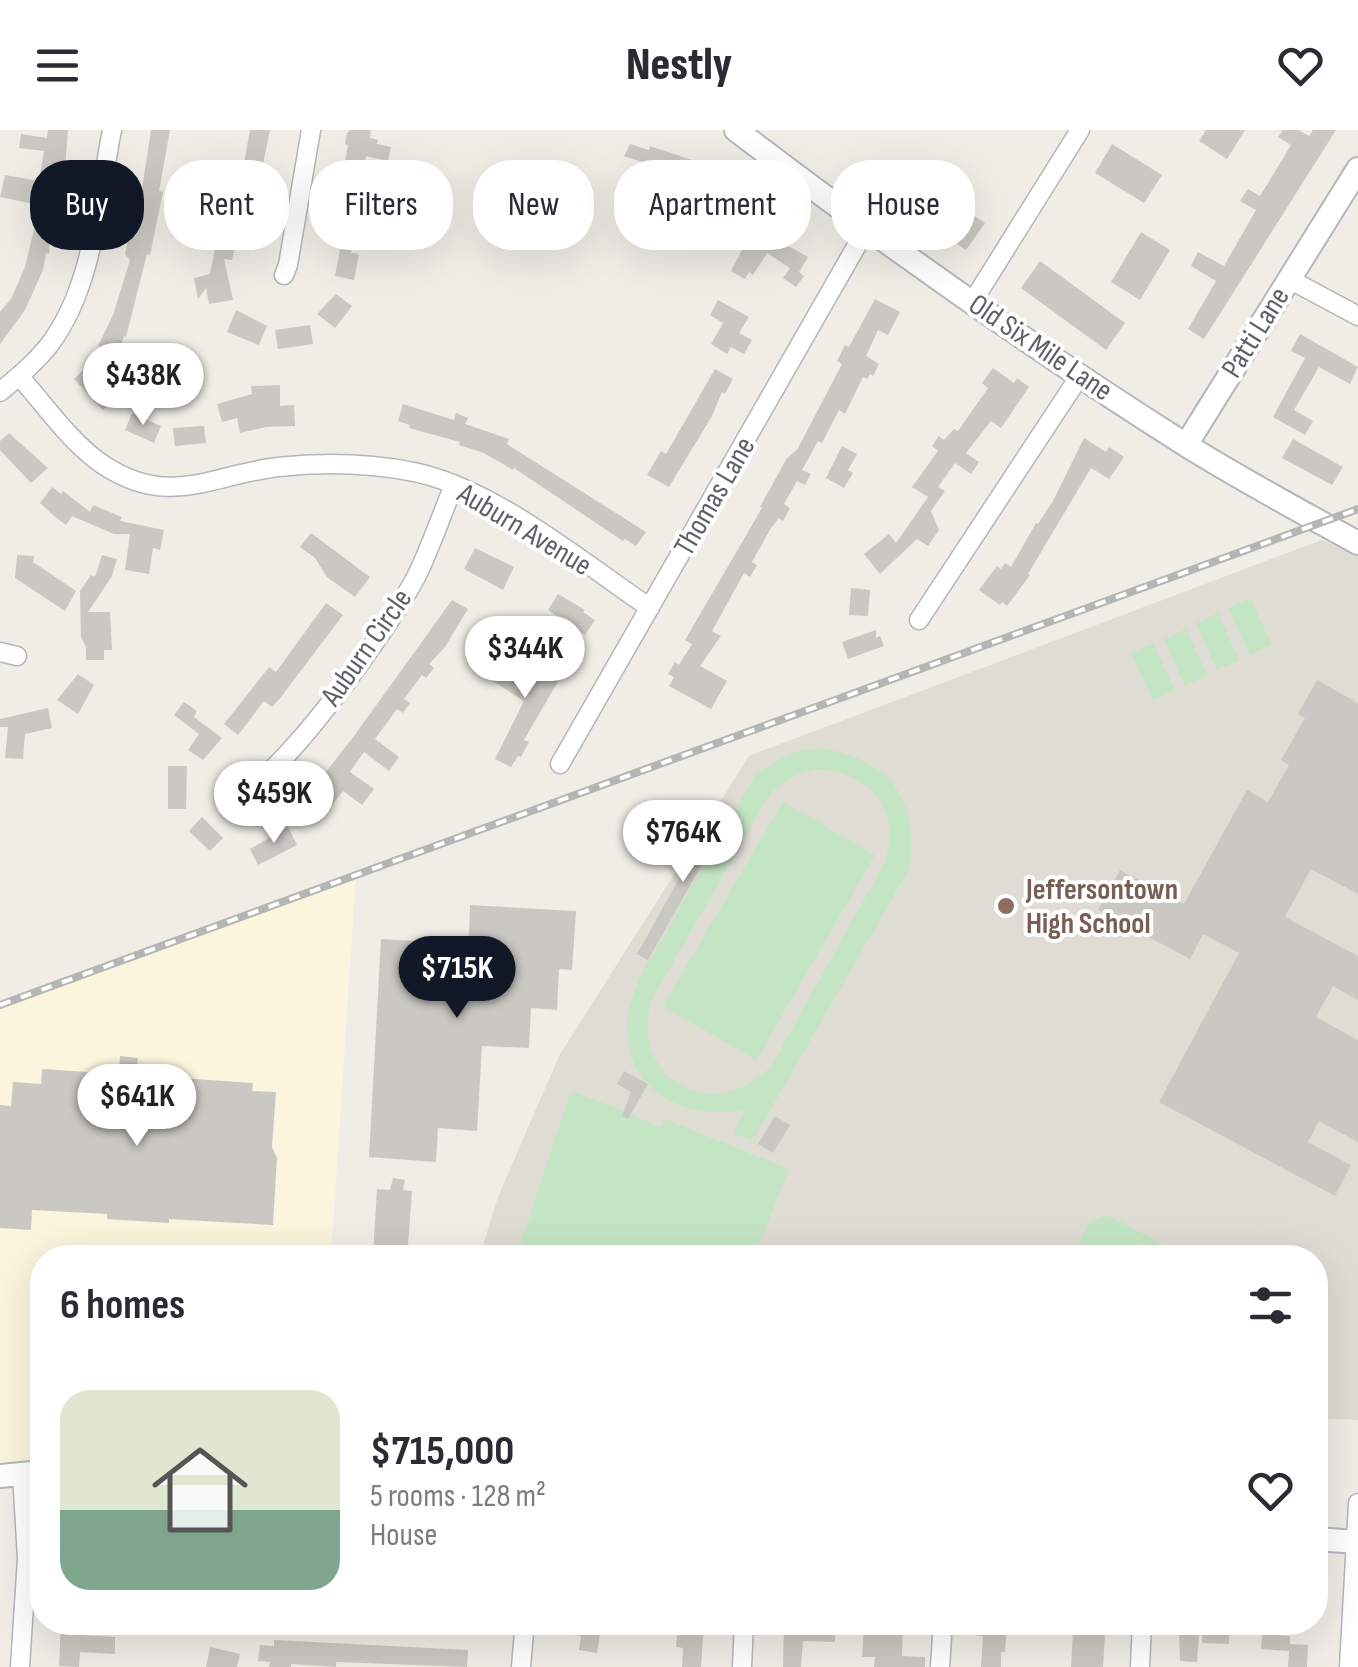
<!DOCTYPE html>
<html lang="en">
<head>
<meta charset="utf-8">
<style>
  body { margin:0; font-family:"Sofia Sans Condensed",sans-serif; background:#f2f2f3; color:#2b2b33; height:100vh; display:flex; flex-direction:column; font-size:38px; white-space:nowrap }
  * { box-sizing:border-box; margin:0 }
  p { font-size:32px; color:#7c7c81 }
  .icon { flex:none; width:55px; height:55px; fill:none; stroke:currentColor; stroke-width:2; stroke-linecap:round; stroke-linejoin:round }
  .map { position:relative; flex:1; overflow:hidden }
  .sheet { position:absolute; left:30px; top:1115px; width:1298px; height:390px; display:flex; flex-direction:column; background:#fff; border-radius:40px; box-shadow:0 10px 40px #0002 }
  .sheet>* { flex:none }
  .guide { position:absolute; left:30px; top:30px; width:1300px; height:90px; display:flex; gap:20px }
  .price { position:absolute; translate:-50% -85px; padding:0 22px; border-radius:35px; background:#fff; color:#222; font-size:32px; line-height:65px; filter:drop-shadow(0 2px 5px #0008) }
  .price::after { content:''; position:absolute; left:50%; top:60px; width:30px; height:22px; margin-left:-15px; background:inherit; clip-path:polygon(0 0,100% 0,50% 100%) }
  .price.on { background:#111827; color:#fff }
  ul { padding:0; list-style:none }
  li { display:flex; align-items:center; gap:30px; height:250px; padding:0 30px }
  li+li { border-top:2px solid #e1e1e2 }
  li span { display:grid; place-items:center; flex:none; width:280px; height:200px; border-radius:30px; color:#555 }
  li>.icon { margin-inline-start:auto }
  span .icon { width:120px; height:120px; fill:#fffc; stroke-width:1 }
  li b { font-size:42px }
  h2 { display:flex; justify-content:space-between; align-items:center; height:120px; padding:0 30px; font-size:42px }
  .chip { padding:0 35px; border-radius:40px; background:#fff; box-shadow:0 10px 40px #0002; font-size:35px; line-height:90px }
  .chip.on { background:#111827; color:#fff }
  header { display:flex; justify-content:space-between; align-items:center; height:130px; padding:0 30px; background:#fff; font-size:45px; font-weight:800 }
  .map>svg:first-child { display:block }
</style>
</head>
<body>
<header><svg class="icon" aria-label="menu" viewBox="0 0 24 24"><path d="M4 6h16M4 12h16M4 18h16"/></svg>Nestly<svg class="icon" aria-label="heart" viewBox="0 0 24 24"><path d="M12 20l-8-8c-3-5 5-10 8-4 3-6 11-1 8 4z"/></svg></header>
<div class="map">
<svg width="1358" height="1537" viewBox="0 0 1358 1537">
  <rect width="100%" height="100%" fill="#efede6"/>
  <!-- commercial -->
  <path fill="#fcf5dd" d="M356 744 331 1127 42 1128V1342L0 1346V874Z"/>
  <!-- education -->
  <path fill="#dfdcd4" d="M1322 410 1358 426V1290L1315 1288V1128H479L498 1067 559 926 749 626Z"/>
  <!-- green -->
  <path fill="#c4e5c4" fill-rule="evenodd" d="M1250 468 1272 515 1250 525 1228 478Z
    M1218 483 1239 530 1217 540 1196 493Z
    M1186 499 1207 545 1185 556 1164 509Z
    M1153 513 1175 560 1153 570 1131 523Z
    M819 618C888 628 921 669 909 739L753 1010 733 1004 746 980C688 990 630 966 627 900 626 882 634 864 640 847L756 644 793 622ZM815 639C871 642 903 679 884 734L772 935C714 997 630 951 651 871L771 662 791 647Z
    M783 672 875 725 756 930 663 876Z
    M576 962 661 997 665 989 789 1039 757 1120 751 1127 516 1128 569 966Z
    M1107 1085 1188 1127H1074L1088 1093Z"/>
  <!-- building -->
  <path fill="#cac8c2" d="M48 0H68L65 37 62 36 53 78 0 67 5 45 39 51 44 21 19 18 21 4 47 8Z
    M151 0H170L159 61 163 62 150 125 147 124 126 207 124 206 118 223 98 216 113 185 130 130 125 124 137 72H140Z
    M250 0H270L251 93 233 89 236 72 208 65 213 43 241 50Z
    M350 0H371L370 8 378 10 377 14 391 17 388 31 366 26 362 49 373 51 369 72 361 71 351 123 359 124 354 150 335 146 341 114 330 111 348 15 345 14 347 3Z
    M1206 0H1245L1227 29 1199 11Z
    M1283 0H1298L1309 6 1313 0H1336L1204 209 1188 199 1216 151 1191 136 1198 122 1224 136 1256 80 1240 71 1248 59 1260 66 1291 15 1278 7Z
    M630 14 649 20 650 16 692 30 725 50 711 75 661 48 653 71 638 66 648 34 624 26Z
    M1112 14 1162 45 1144 73 1095 43Z
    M896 35 985 93 966 120 878 62Z
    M220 94 239 98 232 130 224 129 233 170 209 174 206 158 198 169 194 148 210 144Z
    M35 95 51 98 49 124 46 123 43 140 25 180 0 214V182L11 169 25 137Z
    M754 97 808 127 799 142 804 146 796 157 783 148 790 138 767 123 753 145 749 142 745 149 731 141Z
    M1141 102 1170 120 1140 170 1111 152Z
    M1040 131 1125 193 1106 220 1021 158Z
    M336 164 352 176 335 198 317 184Z
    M875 169 900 182 888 205 878 200 866 226 879 234 873 246 870 244 867 249 863 247 845 284 839 280 822 313 818 311 802 340 811 344 805 355 797 351 784 374 790 378 783 391 779 388 771 398 752 432 757 435 750 447 744 443 712 501 721 506 700 536 727 551 711 579 669 556 674 547 668 544 675 532 679 535 692 514 685 510 762 378 760 377 787 328 797 320 842 234 837 231 845 215 849 217Z
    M718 170 749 187 739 203 752 210 744 224 731 217 727 224 711 214 723 193 710 185Z
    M236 180 267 196 259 215 227 202Z
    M310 195 313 214 278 219 275 200Z
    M1300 204 1358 237 1350 254 1319 237 1294 280 1313 291 1305 305 1273 287 1305 228 1291 221Z
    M87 236 117 267 103 280 74 249Z
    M993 238 1014 253 1017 248 1029 257 1001 298 991 291 966 323 979 332 971 344 955 333 938 357 945 361 931 381 939 400 928 416 917 409 880 444 864 424 889 404 896 413 928 367 912 357 938 321 932 316 939 306 944 310 954 299 958 301 988 258 982 253Z
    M715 239 733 249 725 264 722 262 712 286 669 357 647 345 661 321 666 324Z
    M280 255V276L294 275 295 296 266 297 240 303 237 288 222 292 217 274 252 264 251 256Z
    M403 274 454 290 456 283 468 288 465 294 509 309 507 314 646 402 636 416 625 409 623 411 514 338 513 340 484 323 459 315 460 312 409 298 410 295 398 291Z
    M132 283 161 296 154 313 125 300Z
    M204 296 206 313 175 316 173 298Z
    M9 303 48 338 31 353 0 320V311Z
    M1084 308 1106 322 1109 317 1124 327 1109 349 1091 338 1028 444 1030 445 1007 476 1002 472 1000 475 979 460 997 436 1001 439 1005 433 1011 437 1036 393 1038 394 1053 371Z
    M1293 309 1343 337 1332 355 1282 328Z
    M842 316 857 324 848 340 853 343 844 358 826 348Z
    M52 357 61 364 63 361 90 382 93 375 122 387 120 391 164 400 160 420 153 418 149 444 125 440 130 404H114L72 386 66 395 54 386 40 373Z
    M311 403 370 447 355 467 327 447 315 428 300 417Z
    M475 418 514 437 503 460 464 439Z
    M17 425 34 426 33 432 76 461 65 481 15 448Z
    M102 425 117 429 112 446 88 482H110L112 520H104V530H86V517L81 507 80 461 91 445 95 447Z
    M851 458 870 460 868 486 849 485Z
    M558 464 585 480 583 482 595 490 585 505 548 480Z
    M452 470 468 479 445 517 429 534 434 538 426 548 422 545 404 569 410 573 403 583 397 579 375 609 399 627 389 641 364 622 350 642 374 659 362 675 343 661 322 688 301 674 354 606Z
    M326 473 343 485 281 567 272 577 264 571 238 605 224 594 269 537 276 542Z
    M519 487 532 494 527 504 536 509 527 525 505 512Z
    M876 500V508L880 506 884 516 848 529 842 512Z
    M551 526 567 536 524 610 529 612 521 627 518 626 511 637 495 629 524 571 476 540 481 529 525 553 539 528Z
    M78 544 94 555 78 584 57 570Z
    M1317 550 1358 573V764L1311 739 1285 787 1358 826V870L1333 856 1316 887 1358 910V1012L1319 991 1308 1012 1351 1035 1335 1066 1159 972 1239 823 1203 804 1190 829 1098 780 1120 740 1184 774 1247 660 1268 672 1289 635 1281 630 1305 588 1298 584Z
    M184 572 197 581 194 587 222 608 203 630 188 620 199 604 174 585Z
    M48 578 52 598 25 604 23 629 5 628 8 597H0V589Z
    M168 636H187L186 679H168Z
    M717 681 729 687 648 830 637 824Z
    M202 687 223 708 210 721 189 701Z
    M288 697 297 715 258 735 250 719Z
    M470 775 576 781 572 840 559 839 557 880 531 878 529 918 482 916 477 1001 438 998 436 1032 369 1027 381 809 447 813 445 853 467 854Z
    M120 926 138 928 136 945 253 953 252 961 276 962 272 1017 277 1028 273 1095 169 1089V1093L107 1089V1084L32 1080 31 1100 0 1098V975L11 976 13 952 41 954 42 939 119 944Z
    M624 941 648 954 628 989 622 986 631 962 617 954Z
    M775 986 790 995 773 1023 758 1014Z
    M393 1048 405 1050 403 1060 412 1061 407 1128 373 1125 377 1059 390 1060Z
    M61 1492H80L79 1505 115 1507V1524L80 1522 79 1537 59 1536Z
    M577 1492H602L597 1523 579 1520 581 1506 575 1505Z
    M678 1492H704L701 1537H682L683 1518 676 1517Z
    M784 1492 836 1497 835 1512 803 1511 801 1537H783Z
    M883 1492H903L902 1526 925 1527V1537H874L875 1527H862L864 1493Z
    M1203 1492H1230L1229 1514 1202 1513Z
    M978 1494 1007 1496 1005 1522H1001V1537H981L983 1506H977Z
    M1073 1502 1105 1504 1103 1537H1071Z
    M1179 1504 1199 1505 1197 1532 1180 1531Z
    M1262 1504 1290 1506V1514L1308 1515 1307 1537H1288L1289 1521 1261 1519Z
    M274 1510 468 1520 467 1537 336 1532V1537L291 1534V1537H269L270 1532 258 1531 260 1515 274 1516Z
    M210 1517 240 1524 237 1537H206Z"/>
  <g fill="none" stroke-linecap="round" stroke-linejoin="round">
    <!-- street casing -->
    <g stroke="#b3b6ba" stroke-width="21">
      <path id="street" d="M284 145 288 135 311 0
        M1289 149 1358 186
        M973 171 1080 0
        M19 246C45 275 70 312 102 334 169 379 210 345 278 337 324 332 368 333 414 342 493 358 582 432 650 478
        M0 262C18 247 36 232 50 214 94 155 98 70 112 0
        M919 490 1081 244
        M0 522 17 526
        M560 634 860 110 865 95
        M248 658C290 637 397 487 419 441 432 413 442 384 454 355
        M518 1492 524 1502 521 1537
        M20 1537 27 1428 22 1344
        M742 1537 744 1492
        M940 1537 943 1492
        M1140 1537 1142 1492
        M1349 1537 1358 1373"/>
    </g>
    <!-- secondary casing -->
    <g stroke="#b4b8bc" stroke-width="26">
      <path id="secondary" d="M736 0C880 110 1033 218 1186 315 1242 350 1300 381 1358 413
        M1186 315 1358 39
        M0 1346 42 1342
        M1315 1409 1358 1412"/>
    </g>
    <!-- street -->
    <use href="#street" stroke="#fff" stroke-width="18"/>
    <!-- secondary -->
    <use href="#secondary" stroke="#fff" stroke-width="22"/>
    <!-- rail casing -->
    <g stroke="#b4b5b5" stroke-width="8">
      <path id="rail" d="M0 875 1358 379"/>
    </g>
    <!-- rail -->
    <use href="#rail" stroke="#fff" stroke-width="4" stroke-dasharray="11" stroke-linecap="butt"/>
  </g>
  <!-- markers -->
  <circle fill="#8d6e63" stroke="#fff" stroke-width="4" cx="1006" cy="776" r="10"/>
  <g text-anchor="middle" stroke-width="8" stroke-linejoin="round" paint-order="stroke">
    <!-- street labels -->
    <g font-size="30" fill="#5d6165" stroke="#fff">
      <text transform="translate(1255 202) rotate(-58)" y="10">Patti Lane</text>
      <text transform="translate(1041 217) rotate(34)" y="10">Old Six Mile Lane</text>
      <text transform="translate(714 366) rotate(-60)" y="10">Thomas Lane</text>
      <text transform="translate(525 399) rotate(31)" y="10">Auburn Avenue</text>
      <text transform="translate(366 517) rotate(-55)" y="10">Auburn Circle</text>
    </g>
    <!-- education labels -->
    <g font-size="30" font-weight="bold" fill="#785e54" stroke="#fff" text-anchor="start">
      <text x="1026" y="769">Jeffersontown<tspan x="1026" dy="34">High School</tspan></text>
    </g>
  </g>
</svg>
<b class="price" style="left:143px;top:298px">$438K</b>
<b class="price" style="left:525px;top:571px">$344K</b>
<b class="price" style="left:274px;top:716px">$459K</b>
<b class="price" style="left:683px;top:755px">$764K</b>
<b class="price on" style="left:457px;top:891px">$715K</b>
<b class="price" style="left:137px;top:1019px">$641K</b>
<div class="guide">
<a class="chip on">Buy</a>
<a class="chip">Rent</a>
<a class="chip">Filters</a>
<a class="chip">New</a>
<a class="chip">Apartment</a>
<a class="chip">House</a>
</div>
<section class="sheet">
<h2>6 homes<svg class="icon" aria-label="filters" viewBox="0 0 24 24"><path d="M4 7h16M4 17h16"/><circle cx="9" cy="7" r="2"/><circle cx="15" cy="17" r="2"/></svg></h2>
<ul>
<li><span style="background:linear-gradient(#dfe7d0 60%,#7fa58c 0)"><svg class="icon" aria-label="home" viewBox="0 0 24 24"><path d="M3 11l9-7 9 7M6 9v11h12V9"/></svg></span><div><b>$715,000</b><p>5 rooms · 128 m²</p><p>House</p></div><svg class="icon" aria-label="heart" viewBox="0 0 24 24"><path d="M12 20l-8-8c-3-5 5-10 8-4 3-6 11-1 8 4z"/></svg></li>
</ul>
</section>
</div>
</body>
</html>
